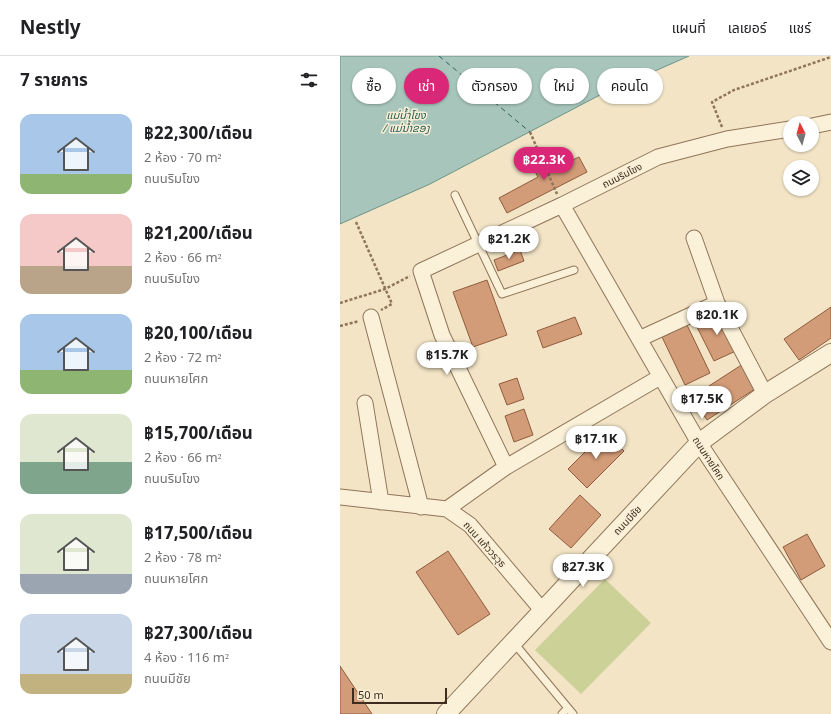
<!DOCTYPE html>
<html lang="th">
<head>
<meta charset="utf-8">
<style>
  body { margin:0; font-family:Georgia,"Noto Sans Lao","Noto Sans Thai",serif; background:#f2f2f2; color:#202124; height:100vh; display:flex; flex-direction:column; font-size:15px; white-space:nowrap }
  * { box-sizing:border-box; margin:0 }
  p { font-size:13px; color:#757577 }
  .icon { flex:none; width:22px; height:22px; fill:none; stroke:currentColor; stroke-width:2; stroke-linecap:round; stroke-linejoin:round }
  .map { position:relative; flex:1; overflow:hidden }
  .drawer { display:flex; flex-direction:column; background:#fff; width:340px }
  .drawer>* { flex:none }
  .banner { position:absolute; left:12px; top:12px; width:380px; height:36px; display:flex; gap:8px }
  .needle { width:26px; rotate:354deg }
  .tools { position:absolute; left:443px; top:60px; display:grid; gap:8px }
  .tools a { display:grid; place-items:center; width:36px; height:36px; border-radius:50%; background:#fff; box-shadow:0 1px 3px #0004; font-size:20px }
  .scale { position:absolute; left:12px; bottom:10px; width:95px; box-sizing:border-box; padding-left:4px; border:2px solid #3e2d1e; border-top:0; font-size:11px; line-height:14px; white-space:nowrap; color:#3e2d1e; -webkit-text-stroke:3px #f8eed5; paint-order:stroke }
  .price { position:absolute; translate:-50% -34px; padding:0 9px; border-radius:14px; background:#fff; color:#222; font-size:13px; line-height:26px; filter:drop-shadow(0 1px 2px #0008) }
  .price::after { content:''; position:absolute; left:50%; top:24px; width:12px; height:9px; margin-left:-6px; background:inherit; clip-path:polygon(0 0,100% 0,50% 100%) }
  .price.active { background:#db2777; color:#fff }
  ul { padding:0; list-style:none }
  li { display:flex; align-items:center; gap:12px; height:100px; padding:0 20px }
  li span { display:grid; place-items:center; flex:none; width:112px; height:80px; border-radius:12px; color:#555 }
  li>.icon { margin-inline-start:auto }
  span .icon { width:48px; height:48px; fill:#fffc; stroke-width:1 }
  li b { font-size:17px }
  h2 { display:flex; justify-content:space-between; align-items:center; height:48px; padding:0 20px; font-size:17px }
  .tag { padding:0 14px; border-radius:18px; background:#fff; box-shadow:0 1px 3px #0004; font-size:14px; line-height:36px }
  .tag.active { background:#db2777; color:#fff }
  header { display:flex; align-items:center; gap:24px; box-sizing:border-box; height:56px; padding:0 20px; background:#fff; border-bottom:1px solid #e0e0e0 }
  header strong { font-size:19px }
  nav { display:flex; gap:22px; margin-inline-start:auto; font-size:14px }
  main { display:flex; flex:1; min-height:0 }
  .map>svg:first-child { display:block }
</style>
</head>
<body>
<header>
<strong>Nestly</strong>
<nav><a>แผนที่</a><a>เลเยอร์</a><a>แชร์</a></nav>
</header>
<main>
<section class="drawer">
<h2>7 รายการ<svg class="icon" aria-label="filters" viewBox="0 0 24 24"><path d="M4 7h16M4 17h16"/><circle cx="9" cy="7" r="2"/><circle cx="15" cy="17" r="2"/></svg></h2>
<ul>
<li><span style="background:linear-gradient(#a9c7e8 75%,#8fb573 0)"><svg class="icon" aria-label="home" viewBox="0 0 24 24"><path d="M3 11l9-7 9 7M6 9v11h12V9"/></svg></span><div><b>฿22,300/เดือน</b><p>2 ห้อง · 70 m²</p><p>ถนนริมโขง</p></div></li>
<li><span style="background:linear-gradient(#f6c9c9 65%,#b9a48a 0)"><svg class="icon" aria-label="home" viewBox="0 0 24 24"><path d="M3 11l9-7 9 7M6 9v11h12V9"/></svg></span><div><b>฿21,200/เดือน</b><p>2 ห้อง · 66 m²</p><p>ถนนริมโขง</p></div></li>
<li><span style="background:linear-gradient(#a9c7e8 70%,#8fb573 0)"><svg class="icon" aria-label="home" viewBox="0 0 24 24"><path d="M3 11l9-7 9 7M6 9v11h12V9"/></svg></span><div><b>฿20,100/เดือน</b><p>2 ห้อง · 72 m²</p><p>ถนนหายโศก</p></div></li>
<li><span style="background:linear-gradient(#dfe7d0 60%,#7fa58c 0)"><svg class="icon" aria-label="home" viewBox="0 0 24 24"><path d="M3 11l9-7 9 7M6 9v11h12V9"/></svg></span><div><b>฿15,700/เดือน</b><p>2 ห้อง · 66 m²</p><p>ถนนริมโขง</p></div></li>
<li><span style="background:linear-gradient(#dfe7d0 75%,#9aa5b1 0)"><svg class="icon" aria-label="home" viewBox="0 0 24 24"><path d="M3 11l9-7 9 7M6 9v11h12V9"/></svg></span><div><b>฿17,500/เดือน</b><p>2 ห้อง · 78 m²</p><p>ถนนหายโศก</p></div></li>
<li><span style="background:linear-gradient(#c9d6e8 75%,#c2b280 0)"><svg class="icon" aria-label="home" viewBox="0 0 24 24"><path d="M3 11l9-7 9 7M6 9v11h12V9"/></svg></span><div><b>฿27,300/เดือน</b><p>4 ห้อง · 116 m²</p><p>ถนนมีชัย</p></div></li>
</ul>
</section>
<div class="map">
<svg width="491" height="658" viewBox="0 0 491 658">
  <rect width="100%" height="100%" fill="#f2e4c5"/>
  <!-- green -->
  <path fill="#ccd197" d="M265 523 311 567 241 638 195 594Z"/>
  <!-- water -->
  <path fill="#a7c5bb" stroke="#6c948a" d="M0 0H349L258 40 90 128 0 168Z"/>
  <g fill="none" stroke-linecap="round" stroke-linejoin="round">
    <!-- ferry -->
    <path stroke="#2c5f5a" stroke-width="1" stroke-dasharray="5 4" stroke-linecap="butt" d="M99 0 190 76"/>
  </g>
  <!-- building -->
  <path fill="#d39c78" stroke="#905c3d" d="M216 98 222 109 239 101 247 116 167 157 159 142 198 121 192 110Z
    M180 194 184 205 158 215 154 204Z
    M147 224 167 279 133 291 113 236Z
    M491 251V282L459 304 444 283Z
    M380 255 398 294 374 305 355 267Z
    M235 261 242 278 203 292 197 275Z
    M347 269 370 317 345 329 322 281Z
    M403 308 418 331 367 364 352 341Z
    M177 322 184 343 167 349 159 328Z
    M184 353 193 379 174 386 165 360Z
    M265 376 284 395 247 432 228 413Z
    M240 439 261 459 231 492 209 473Z
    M467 478 485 510 461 524 443 491Z
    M108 495 150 558 118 579 76 516Z
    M0 610 32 658H0Z"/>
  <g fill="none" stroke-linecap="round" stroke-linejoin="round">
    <!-- service casing -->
    <g stroke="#8f7559" stroke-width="9">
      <path id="service" d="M115 139 162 238 234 214
        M174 587 233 658
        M222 658 228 652"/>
    </g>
    <!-- minor casing -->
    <g stroke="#8f7559" stroke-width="17">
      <path id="minor" d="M472 70 491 66
        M222 149 359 387 491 586
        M354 182 377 247
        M31 261 81 451
        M299 283 377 247 425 338
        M25 347 41 446
        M166 411 102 279 81 215 222 149 318 101 387 83 450 73
        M0 441 107 453 130 469 202 554
        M107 453 166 411 320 321"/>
    </g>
    <!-- tertiary casing -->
    <g stroke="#8f7559" stroke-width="20">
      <path id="tertiary" d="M106 658 359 387 425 338 491 297"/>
    </g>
    <!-- path -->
    <path stroke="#8f7559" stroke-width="2.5" stroke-dasharray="3 2" stroke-linecap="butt" d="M382 71 372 46 394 34 491 1
      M190 76 217 138
      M16 166 52 248 41 254
      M0 247 45 233 70 220
      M0 270 19 265"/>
    <!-- service -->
    <use href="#service" stroke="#fbf1d9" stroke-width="7"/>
    <!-- minor -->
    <use href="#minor" stroke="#fbf1d9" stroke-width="15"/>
    <!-- tertiary -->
    <use href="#tertiary" stroke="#fbf1d9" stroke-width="18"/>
  </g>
  <g text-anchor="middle" stroke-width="3" stroke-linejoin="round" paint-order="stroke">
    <!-- street labels -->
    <g font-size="10" fill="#3e2d1e" stroke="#f8eed5">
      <text transform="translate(282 119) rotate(-27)" y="4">ถนนริมโขง</text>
      <text transform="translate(369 402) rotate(57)" y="4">ถนนหายโศก</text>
      <text transform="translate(287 464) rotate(-47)" y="4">ถนนมีชัย</text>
      <text transform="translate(145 488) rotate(48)" y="4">ถนน แก้ววรวุธ</text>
    </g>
    <!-- water labels -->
    <g font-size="11" font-style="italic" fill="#2c5f5a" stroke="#f8eed5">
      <text x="66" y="63">แม่น้ำโขง<tspan x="66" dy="13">/ ແມ່ນ້ຳຂອງ</tspan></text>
    </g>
  </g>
</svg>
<div class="tools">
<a><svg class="needle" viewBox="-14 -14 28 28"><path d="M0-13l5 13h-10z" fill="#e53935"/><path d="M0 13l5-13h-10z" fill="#757577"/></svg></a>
<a><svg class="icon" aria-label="layers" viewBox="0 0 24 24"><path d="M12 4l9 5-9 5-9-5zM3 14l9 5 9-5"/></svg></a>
</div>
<div class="scale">50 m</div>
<b class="price active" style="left:204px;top:125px">฿22.3K</b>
<b class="price" style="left:169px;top:204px">฿21.2K</b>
<b class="price" style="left:377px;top:280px">฿20.1K</b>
<b class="price" style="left:107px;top:320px">฿15.7K</b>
<b class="price" style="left:362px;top:364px">฿17.5K</b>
<b class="price" style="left:256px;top:404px">฿17.1K</b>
<b class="price" style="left:243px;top:532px">฿27.3K</b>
<div class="banner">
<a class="tag">ซื้อ</a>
<a class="tag active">เช่า</a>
<a class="tag">ตัวกรอง</a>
<a class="tag">ใหม่</a>
<a class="tag">คอนโด</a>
</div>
</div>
</main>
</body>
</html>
